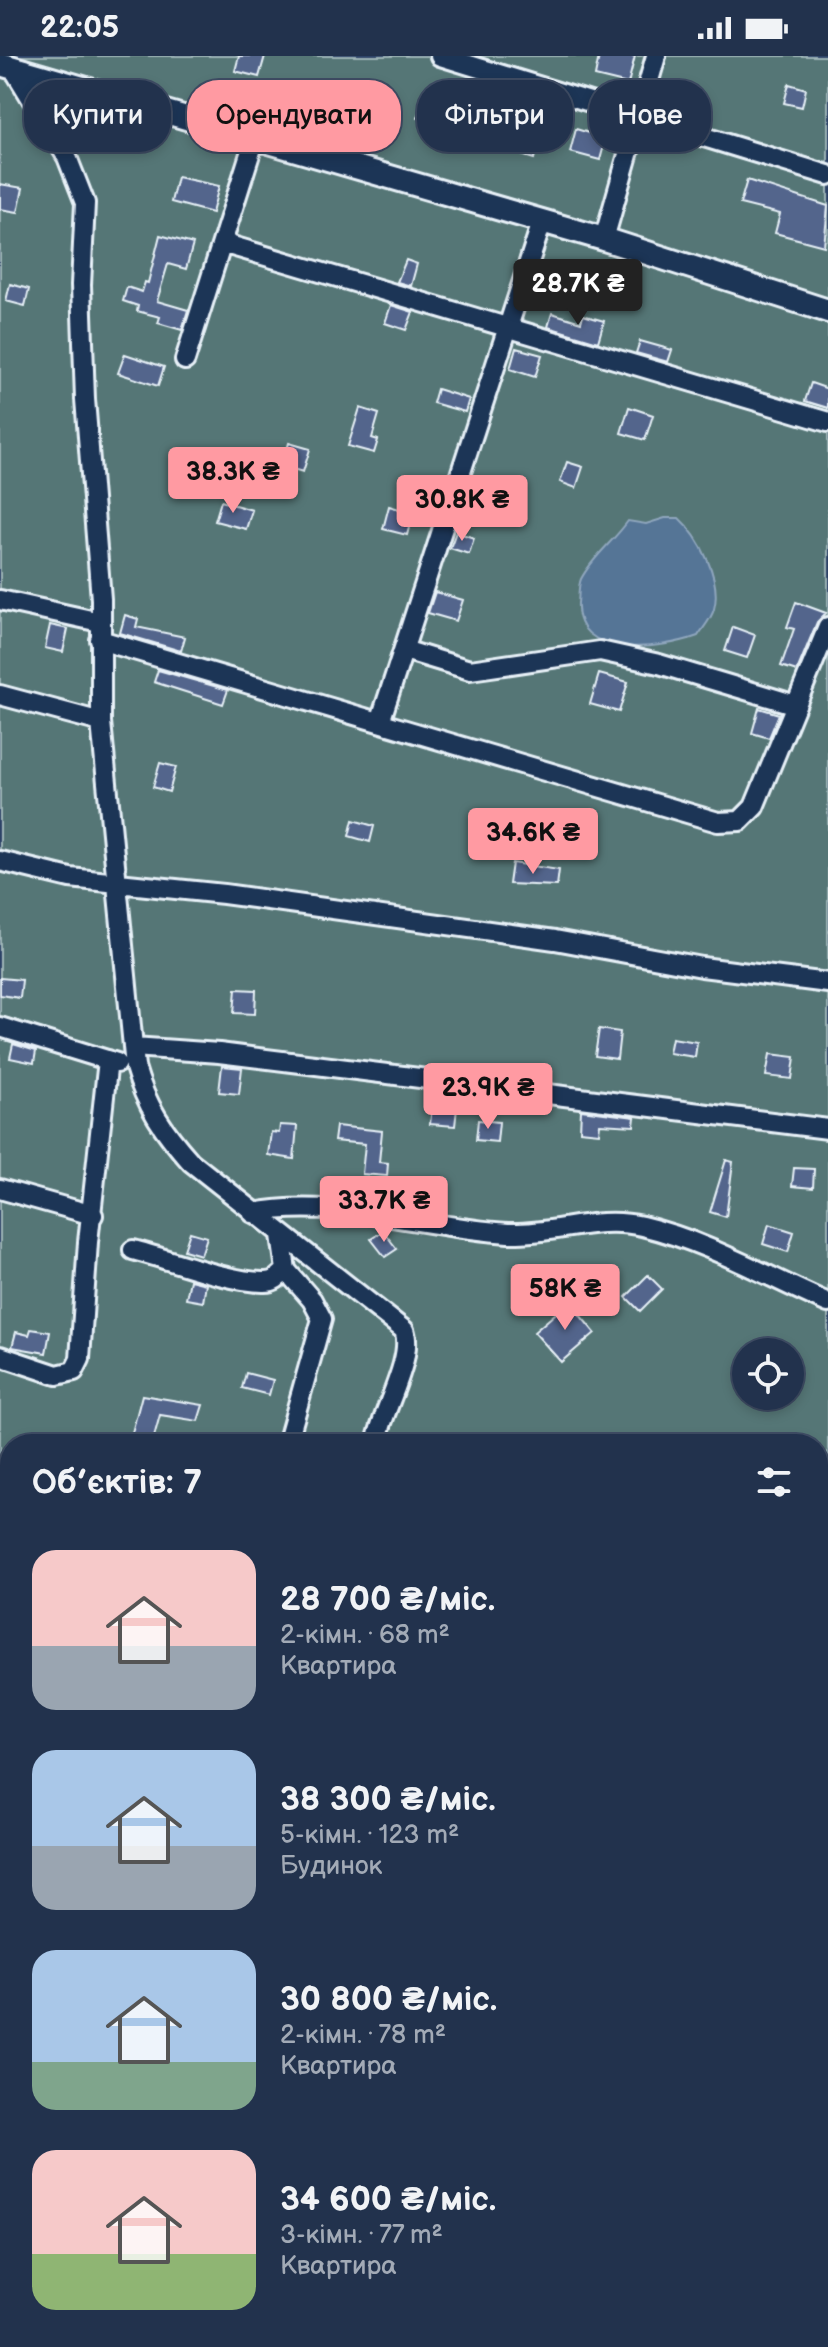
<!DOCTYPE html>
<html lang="uk">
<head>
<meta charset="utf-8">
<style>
  body { margin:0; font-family:"Balsamiq Sans",sans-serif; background:#2a3a54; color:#f1f3f6; height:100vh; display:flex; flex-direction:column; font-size:30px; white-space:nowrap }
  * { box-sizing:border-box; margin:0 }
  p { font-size:26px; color:#a2aab6 }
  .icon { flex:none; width:44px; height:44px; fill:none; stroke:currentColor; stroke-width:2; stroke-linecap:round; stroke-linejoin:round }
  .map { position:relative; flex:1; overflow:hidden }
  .details { position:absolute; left:0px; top:1378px; width:828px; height:914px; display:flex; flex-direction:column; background:#22324d; border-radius:32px 32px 0 0; box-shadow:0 4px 12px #0003,0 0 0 2px #3f4d65 }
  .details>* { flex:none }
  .top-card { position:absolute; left:24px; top:24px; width:780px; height:72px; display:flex; gap:16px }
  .buttons { position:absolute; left:732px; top:1282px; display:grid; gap:16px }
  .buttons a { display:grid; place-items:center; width:72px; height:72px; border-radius:50%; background:#22324d; box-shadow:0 4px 12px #0003,0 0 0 2px #3f4d65; font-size:40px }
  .price { position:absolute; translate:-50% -68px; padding:0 18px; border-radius:8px; background:#ff9aa2; color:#111; font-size:26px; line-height:52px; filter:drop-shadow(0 2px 4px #0008) }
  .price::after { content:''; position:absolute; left:50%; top:48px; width:24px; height:18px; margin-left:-12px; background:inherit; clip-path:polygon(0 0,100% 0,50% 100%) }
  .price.current { background:#222; color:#fff }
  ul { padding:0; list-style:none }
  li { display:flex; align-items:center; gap:24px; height:200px; padding:0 32px }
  li span { display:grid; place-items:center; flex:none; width:224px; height:160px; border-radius:24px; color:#555 }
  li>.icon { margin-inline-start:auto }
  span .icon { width:96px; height:96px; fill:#fffc; stroke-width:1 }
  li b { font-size:34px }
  h2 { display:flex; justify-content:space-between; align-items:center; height:96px; padding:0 32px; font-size:34px }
  .chip { padding:0 28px; border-radius:32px; background:#22324d; box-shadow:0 4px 12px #0003,0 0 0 2px #3f4d65; font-size:28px; line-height:72px }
  .chip.current { background:#ff9aa2; color:#111 }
  .status { display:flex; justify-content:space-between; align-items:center; height:56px; padding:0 40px; background:#22324d; direction:ltr }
  .status svg { height:22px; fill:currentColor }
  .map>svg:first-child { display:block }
</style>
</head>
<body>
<div class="status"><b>22:05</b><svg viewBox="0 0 49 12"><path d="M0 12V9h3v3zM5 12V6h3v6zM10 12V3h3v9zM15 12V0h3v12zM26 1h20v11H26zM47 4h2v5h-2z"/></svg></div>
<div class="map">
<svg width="828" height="2291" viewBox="0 0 828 2291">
  <rect width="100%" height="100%" fill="#2d4367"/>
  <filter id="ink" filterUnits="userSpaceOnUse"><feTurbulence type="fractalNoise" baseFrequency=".0125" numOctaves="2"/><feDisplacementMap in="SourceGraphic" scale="16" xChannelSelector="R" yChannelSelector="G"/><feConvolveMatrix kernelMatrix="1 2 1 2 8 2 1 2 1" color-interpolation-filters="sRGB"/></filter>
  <g filter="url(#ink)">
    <!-- green -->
    <path fill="#547676" stroke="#9eb4b7" stroke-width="2" fill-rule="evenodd" d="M0 0H828V2291H0ZM746 1296H790V1340H746ZM10 1388H818V2282H10Z"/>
    <!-- water -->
    <path fill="#547496" stroke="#8fa6bd" stroke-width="2" d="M665 462H679C700 481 722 524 714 553 712 562 703 572 698 580 662 593 575 605 578 547 579 539 578 530 581 523 593 500 614 485 628 465L646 468Z
      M818 1741 828 1751V1823L818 1810Z"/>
    <!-- building -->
    <path fill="#52658c" stroke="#e8f1f8" stroke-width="2" d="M239 0H265L259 21 235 15Z
      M599 0H635L628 28 595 20Z
      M789 28 806 33 802 51 784 47Z
      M378 37 398 43 393 63 371 57Z
      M424 42 446 48 438 70 417 62Z
      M483 73 538 87 534 103 479 86Z
      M576 73 606 82 600 104 570 96Z
      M177 121 219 130 212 157 171 146Z
      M747 124 828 150 824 190 775 177 780 158 740 148Z
      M0 128 23 132 18 156 0 153Z
      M160 179 193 188 186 213 168 208 157 245 188 254 182 274 158 267 160 261 137 255 138 250 123 245 127 231 142 236 145 226 148 227Z
      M406 204 417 208 411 230 397 226Z
      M592 211 620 220 615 236 587 227Z
      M10 228 29 233 25 250 6 245Z
      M391 249 413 256 406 274 385 267Z
      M552 257 581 266 583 259 604 265 598 286 548 271Z
      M640 285 672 294 668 306 636 297Z
      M516 292 542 299 535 321 510 313Z
      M125 298 164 311 158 330 118 317Z
      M811 327 828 333V352L805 345Z
      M437 333 469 343 465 356 433 347Z
      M629 351 653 359 645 384 621 377Z
      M360 352 379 358 372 382 378 384 374 397 348 390Z
      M289 387 310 393 303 416 282 410Z
      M567 406 583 411 576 432 560 426Z
      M221 445 252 454 246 473 215 465Z
      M389 450 413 457 407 479 383 473Z
      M456 476 474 482 469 498 450 492Z
      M435 536 463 544 456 565 428 557Z
      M796 546 826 557 817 566 797 615 781 610 794 573 787 571Z
      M125 559 138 563 136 571 185 581 181 595 120 577Z
      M50 569 68 573 63 596 45 592Z
      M733 571 755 579 747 602 725 595Z
      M158 614 228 634 223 648 154 626Z
      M599 618 628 626 619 656 590 648Z
      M759 652 779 658 769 682 752 677Z
      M160 707 176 711 169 736 153 731Z
      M353 764 374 770 370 786 349 780Z
      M512 807 559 814 557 830 509 828Z
      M0 922 22 924 20 942 0 939Z
      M236 933 256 934 255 958 234 957Z
      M599 973 620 976 617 1003 595 1000Z
      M672 982 697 986 695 1001 669 997Z
      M13 988 36 995 34 1007 10 1002Z
      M770 998 795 1001 792 1023 766 1020Z
      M222 1010 242 1012 239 1038 219 1036Z
      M434 1036 451 1038 449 1051 457 1052 455 1070 430 1068Z
      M581 1054 635 1061 634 1070 600 1068 599 1077 580 1075Z
      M478 1064 499 1066 497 1086 476 1084Z
      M280 1069 297 1070 294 1103 268 1099 271 1076 279 1077Z
      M336 1070 382 1075 379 1106 388 1107 387 1120 362 1118 365 1088 334 1085Z
      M726 1104 733 1106 726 1161 710 1156Z
      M794 1112 814 1113 813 1132 792 1130Z
      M769 1168 794 1176 788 1196 763 1188Z
      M383 1175 397 1193 385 1201 371 1183Z
      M190 1176 207 1181 201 1199 184 1194Z
      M648 1219 662 1233 640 1255 626 1241Z
      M190 1224 206 1228 203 1246 186 1243Z
      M569 1246 595 1277 561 1306 534 1276Z
      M31 1273 50 1276 46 1297 12 1291 16 1276 29 1279Z
      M246 1317 273 1324 269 1339 242 1332Z
      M142 1339 203 1349 198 1365 160 1359 152 1388H129Z"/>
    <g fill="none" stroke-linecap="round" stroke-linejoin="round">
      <!-- minor casing -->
      <g stroke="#e8f1f8" stroke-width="24">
        <path id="minor" d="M440 0 828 119
          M13 12 67 101 85 147 81 229 85 343 101 543V666L135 1011C146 1050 164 1076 191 1106L404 1274C415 1301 381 1357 376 1388
          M604 183 656 0
          M222 187 828 366
          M185 304 255 82
          M0 544 100 566
          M100 584 718 766 740 765 754 751 828 571
          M404 594 470 614 600 595 659 608 796 649
          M0 639 101 666
          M380 666 542 166
          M0 805 70 822 224 838 555 884 702 911 828 927
          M0 971 117 1007
          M133 991 219 997 828 1073
          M0 1133 93 1159
          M253 1157C336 1141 425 1172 508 1177 554 1179 596 1159 642 1170 706 1185 768 1221 828 1247
          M281 1179 286 1214 312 1244 322 1263 287 1388
          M133 1194C169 1203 231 1227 265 1226 275 1226 280 1220 286 1214
          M0 1300 57 1319 74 1315 80 1303 88 1186 108 1004
          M0 1837 10 1840
          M818 1882 828 1892
          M0 1942 10 1945
          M0 2019 10 2022
          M0 2145 10 2114
          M758 2282 786 2291
          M29 2291 33 2282
          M184 2291 188 2282
          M347 2291 350 2282
          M506 2291 509 2282"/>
      </g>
      <!-- tertiary casing -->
      <g stroke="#e8f1f8" stroke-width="28">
        <path id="tertiary" d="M0 8 604 183 828 255"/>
      </g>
      <!-- minor -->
      <use href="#minor" stroke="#1d3557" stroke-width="18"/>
      <!-- tertiary -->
      <use href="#tertiary" stroke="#1d3557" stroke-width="22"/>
    </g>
  </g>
</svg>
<div class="buttons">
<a><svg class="icon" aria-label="locate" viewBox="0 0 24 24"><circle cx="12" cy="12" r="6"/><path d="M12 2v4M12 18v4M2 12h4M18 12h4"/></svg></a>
</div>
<b class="price current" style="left:578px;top:271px">28.7K ₴</b>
<b class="price" style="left:233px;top:459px">38.3K ₴</b>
<b class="price" style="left:462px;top:487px">30.8K ₴</b>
<b class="price" style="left:533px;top:820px">34.6K ₴</b>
<b class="price" style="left:488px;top:1075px">23.9K ₴</b>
<b class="price" style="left:384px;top:1188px">33.7K ₴</b>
<b class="price" style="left:565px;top:1276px">58K ₴</b>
<div class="top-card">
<a class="chip">Купити</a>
<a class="chip current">Орендувати</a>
<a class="chip">Фільтри</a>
<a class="chip">Нове</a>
</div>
<section class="details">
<h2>Об’єктів: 7<svg class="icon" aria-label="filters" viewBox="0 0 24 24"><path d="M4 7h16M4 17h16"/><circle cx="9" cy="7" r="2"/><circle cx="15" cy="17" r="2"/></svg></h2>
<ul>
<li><span style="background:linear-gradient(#f6c9c9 60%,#9aa5b1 0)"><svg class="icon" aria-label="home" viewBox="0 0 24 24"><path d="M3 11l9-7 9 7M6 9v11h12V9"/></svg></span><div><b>28 700 ₴/міс.</b><p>2-кімн. · 68 m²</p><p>Квартира</p></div></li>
<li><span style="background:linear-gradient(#a9c7e8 60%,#9aa5b1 0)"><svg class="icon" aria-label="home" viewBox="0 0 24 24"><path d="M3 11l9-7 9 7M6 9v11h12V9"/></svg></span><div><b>38 300 ₴/міс.</b><p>5-кімн. · 123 m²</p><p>Будинок</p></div></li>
<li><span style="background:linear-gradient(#a9c7e8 70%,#7fa58c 0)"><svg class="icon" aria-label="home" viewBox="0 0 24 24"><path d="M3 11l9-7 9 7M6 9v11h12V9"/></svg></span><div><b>30 800 ₴/міс.</b><p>2-кімн. · 78 m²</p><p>Квартира</p></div></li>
<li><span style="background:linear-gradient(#f6c9c9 65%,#8fb573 0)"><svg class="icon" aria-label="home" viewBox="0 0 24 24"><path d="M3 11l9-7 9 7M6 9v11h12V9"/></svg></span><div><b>34 600 ₴/міс.</b><p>3-кімн. · 77 m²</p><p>Квартира</p></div></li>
</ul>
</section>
</div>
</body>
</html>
